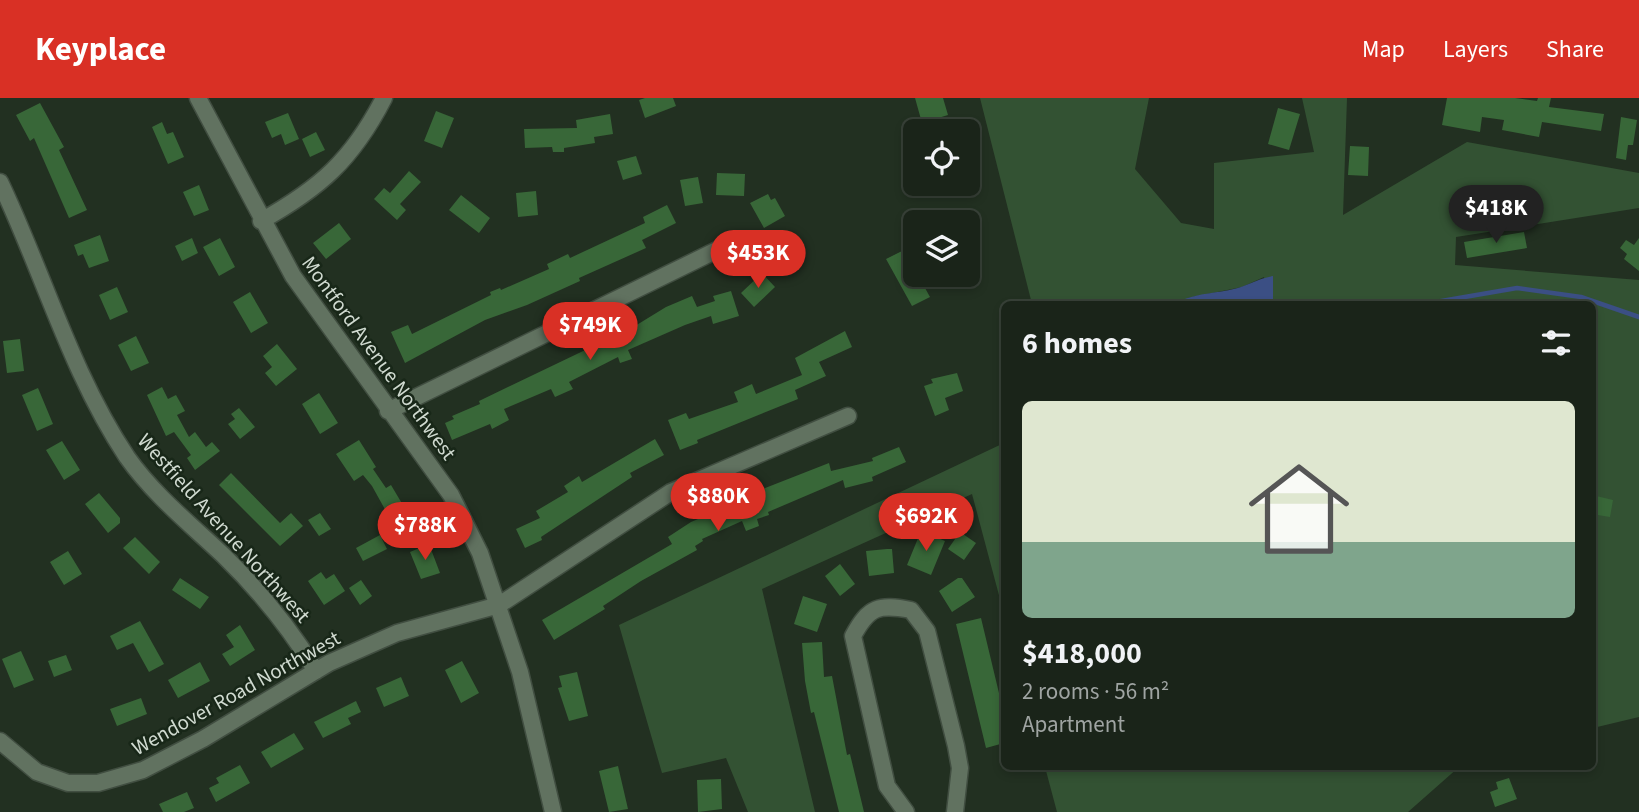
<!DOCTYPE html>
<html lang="en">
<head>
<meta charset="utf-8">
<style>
  body { margin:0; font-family:"Source Sans 3",sans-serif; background:#232c22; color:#f1f3f6; height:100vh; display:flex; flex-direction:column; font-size:26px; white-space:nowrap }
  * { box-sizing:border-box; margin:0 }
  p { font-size:23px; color:#9fa4a2 }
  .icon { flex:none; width:38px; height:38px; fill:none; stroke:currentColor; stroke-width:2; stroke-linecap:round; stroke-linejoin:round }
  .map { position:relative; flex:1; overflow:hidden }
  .side { position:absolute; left:1001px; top:203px; width:595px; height:469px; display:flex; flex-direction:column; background:#1a2419; border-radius:10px; box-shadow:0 4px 10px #0003,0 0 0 2px #384138 }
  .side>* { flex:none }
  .buttons { position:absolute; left:903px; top:21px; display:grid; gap:14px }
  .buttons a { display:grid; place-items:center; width:77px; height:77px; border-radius:10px; background:#1a2419; box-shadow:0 4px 10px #0003,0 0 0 2px #384138; font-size:35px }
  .price { position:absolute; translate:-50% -60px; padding:0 16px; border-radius:24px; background:#d93025; color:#fff; font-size:23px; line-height:46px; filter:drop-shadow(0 2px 4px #0008) }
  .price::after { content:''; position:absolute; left:50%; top:42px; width:21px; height:16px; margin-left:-10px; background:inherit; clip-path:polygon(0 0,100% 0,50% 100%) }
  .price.active { background:#222; color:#fff }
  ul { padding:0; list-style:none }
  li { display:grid; align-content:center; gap:14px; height:371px; padding:0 21px }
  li+li { border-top:2px solid #384138 }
  li span { display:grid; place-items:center; height:217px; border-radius:10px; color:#555 }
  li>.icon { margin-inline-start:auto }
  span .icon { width:126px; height:126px; fill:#fffc; stroke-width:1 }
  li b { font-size:30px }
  h2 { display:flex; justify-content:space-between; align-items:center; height:84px; padding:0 21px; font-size:30px }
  header { display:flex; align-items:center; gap:42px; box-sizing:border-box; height:98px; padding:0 35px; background:#d93025; color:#fff }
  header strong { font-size:33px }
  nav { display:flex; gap:38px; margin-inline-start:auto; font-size:24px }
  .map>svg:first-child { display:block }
</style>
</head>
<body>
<header>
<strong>Keyplace</strong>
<nav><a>Map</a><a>Layers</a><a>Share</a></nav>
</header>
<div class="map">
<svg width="1639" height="714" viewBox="0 0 1639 714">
  <rect width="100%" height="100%" fill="#223021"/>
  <!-- green -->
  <path fill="#335233" d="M980 0H1149L1135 71 1181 125 1214 131V65L1314 54 1302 0H1347L1343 117 1467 44 1639 75V110L1456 139 1455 167 1639 182V619L1593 630 1592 206H1268L1264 179 1242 189 1188 200 1180 206H1032Z
    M1004 345V516L972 396 762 491 815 714H748L726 660 662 675 619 527Z
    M1045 669V668L1459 669 1408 714H1057Z"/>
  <!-- water -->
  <path fill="#3b4f84" d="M1273 178V206H1175C1194 194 1219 196 1241 189 1252 185 1261 180 1273 178Z"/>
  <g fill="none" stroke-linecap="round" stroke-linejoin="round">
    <!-- stream -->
    <path stroke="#3b4f84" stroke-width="4.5" d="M1424 206 1517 190 1581 199 1639 219"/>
  </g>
  <!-- building -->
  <path fill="#386738" d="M645 0H673L676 8 645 20 639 2Z
    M915 0H943L948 17 922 25Z
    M1447 0H1515L1537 3 1538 0H1551L1549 9 1604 16 1601 33 1542 24 1539 39 1502 32 1504 22 1482 19 1480 34 1442 27Z
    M40 5 64 49 59 52 87 112 69 120 34 40 30 43 16 17Z
    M1278 10 1300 16 1289 52 1268 46Z
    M436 13 454 20 442 50 424 43Z
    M288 15 299 41 285 47 281 36 272 40 265 24Z
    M610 16 613 36 594 39 595 45 564 50V54H553L552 49 525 50 524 31 577 30 576 22Z
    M1621 19 1637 22 1633 47H1628L1626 62 1616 60Z
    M162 24 167 36 173 34 184 59 168 66 152 29Z
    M316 34 325 52 310 59 302 41Z
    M1350 48 1369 49 1368 78 1348 77Z
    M636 58 642 76 623 82 617 63Z
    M409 73 421 84 400 106 406 112 397 122 374 101 384 90 390 95Z
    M717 75 745 76 744 98 716 97Z
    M698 79 703 105 685 108 680 82Z
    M199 87 209 112 194 118 183 94Z
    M536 93 538 117 518 119 516 95Z
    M768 96 771 102 775 100 785 118 764 130 750 105Z
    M461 97 490 120 479 135 449 112Z
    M667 107 676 125 642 142 646 150 579 180 580 183 527 207 485 222 405 265 391 234 408 227 412 236 491 197 490 194 500 190 501 192 549 171 547 166 568 156 570 160 645 125 643 119Z
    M339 125 351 141 326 161 313 145Z
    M1524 134 1527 150 1467 160 1464 144Z
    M100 137 109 163 89 170 83 156 78 158 74 147Z
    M192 140 198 155 182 163 175 148Z
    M220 140 235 169 219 178 203 149Z
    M1639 140V173L1624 161 1627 156 1620 150 1626 142 1634 147Z
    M904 152 930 199 912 208 886 161Z
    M762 175 775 189 754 209 741 195Z
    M117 189 128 214 110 222 99 197Z
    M731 193 739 218 713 226 711 218 685 227 628 252 632 261 620 265 618 259 569 284 573 291 555 299 551 291 504 311 509 322 492 331 490 326 452 342 445 325 454 321 452 318 480 306 479 303 604 243 603 240 635 228 666 209 692 198 697 209 715 203 713 198Z
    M250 194 268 225 251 235 233 204Z
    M845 233 852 249 819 264 826 278 795 292 798 301 697 342 698 345 680 352 668 322 686 315 689 321 738 304 734 294 752 286 756 296 802 277 795 260Z
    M136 238 149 265 131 273 118 247Z
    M20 241 24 273 7 275 3 243Z
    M277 246 297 271 276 288 265 275 272 269 263 258Z
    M957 275 963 293 945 300 949 312 935 318 924 288 933 285 931 281Z
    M162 289 168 301 176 297 185 313 177 317 189 339 195 334 206 349 212 344 220 353 195 372 187 360 191 357 174 334 166 338 147 297Z
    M38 290 53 326 37 333 22 297Z
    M319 295 338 325 320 336 302 306Z
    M239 310 255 329 240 341 228 326 235 321 231 316Z
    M655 341 664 357 630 375 632 379 541 439 542 442 525 450 516 431 540 420 536 413 568 394 564 388 579 378 582 384Z
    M359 342 376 369 373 371 386 390 391 387 413 424 397 433 372 388 363 377 354 383 336 356Z
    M62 343 80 372 64 382 46 352Z
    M899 349 906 364 872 379 873 383 845 390 843 382 768 414 769 417 757 421 759 428 746 433 742 423 702 441 703 443 695 448 697 452 641 483 603 508 605 511 554 542 542 522 672 446 668 439 691 424 743 402 742 399 829 365 831 373 873 363 872 360Z
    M231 375 280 425 291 415 303 428 280 448 219 387Z
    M99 395 120 420V425L108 435 85 406Z
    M1592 397 1613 402 1610 419 1592 416Z
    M320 415 331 431 319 438 308 422Z
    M921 433 945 443 931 477 907 467Z
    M960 434 976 445 964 462 948 451Z
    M380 437 387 451 363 463 356 450Z
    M135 439 160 464 149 476 123 450Z
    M429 446 440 475 421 481 410 454Z
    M887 451H892L894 475 869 478 866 453Z
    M68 453 82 476 64 487 50 464Z
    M840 466 855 486 840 498 825 478Z
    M321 474 326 481 334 476 345 493 324 507 308 483Z
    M180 480 209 499 200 511 172 492Z
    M958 480H962L975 499 952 514 939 493Z
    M361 482 372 498 360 507 349 490Z
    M803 498 827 506 817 534 794 526Z
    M981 520 1004 616V645L986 650 956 526Z
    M140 523 164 566 149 574 133 545 117 552 110 538Z
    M240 527 255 552 230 568 222 556 234 549 226 537Z
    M822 544 824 579 832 578 847 657 850 656 864 714H839L814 614 811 615 805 583 802 545Z
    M21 553 34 582 14 590 2 561Z
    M66 557 72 572 54 579 48 563Z
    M462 563 479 595 461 605 445 572Z
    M200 564 210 583 178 600 168 582Z
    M577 574 588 618 569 623 558 590 562 589 559 578Z
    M401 579 409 598 384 609 376 590Z
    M141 600 147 616 117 628 110 611Z
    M356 603 361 614 348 620 351 626 323 640 314 624Z
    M294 635 304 651 271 670 261 654Z
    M240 667 250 685 216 704 209 690 219 685 216 680Z
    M618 668 628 711 609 714 599 673Z
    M1509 680 1517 701 1495 709 1490 694 1498 691 1496 684Z
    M721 681 722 711 698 714 697 682Z
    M187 694 194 710 184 714H163L159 706Z"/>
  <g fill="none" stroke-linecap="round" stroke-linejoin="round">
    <!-- minor casing -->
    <g stroke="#414e41" stroke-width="19">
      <path id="minor" d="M198 0 293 178 451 397 480 455 520 574 553 714
        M0 84C43 174 71 275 127 359 153 396 190 426 223 457 259 492 290 530 316 573
        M261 123C320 90 352 62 384 0
        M388 313 717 152
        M0 643 37 674 68 685H98L143 672 203 641 329 565 397 535 499 507 671 394 848 318
        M906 714 887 688 853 538C869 508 879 506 911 512L927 533 956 648 960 670 955 714"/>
    </g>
    <!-- minor -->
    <use href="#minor" stroke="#617260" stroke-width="16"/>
  </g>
  <g text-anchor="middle" stroke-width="5" stroke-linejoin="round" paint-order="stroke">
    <!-- street labels -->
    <g font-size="21" fill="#d0dad0" stroke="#182718">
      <text transform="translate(379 260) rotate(54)" y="7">Montford Avenue Northwest</text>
      <text transform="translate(224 430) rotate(48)" y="7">Westfield Avenue Northwest</text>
      <text transform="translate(236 595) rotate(-29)" y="7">Wendover Road Northwest</text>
    </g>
  </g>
</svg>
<div class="buttons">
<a><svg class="icon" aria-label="locate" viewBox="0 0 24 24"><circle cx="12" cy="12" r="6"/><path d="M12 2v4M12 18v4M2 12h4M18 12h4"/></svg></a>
<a><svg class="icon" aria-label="layers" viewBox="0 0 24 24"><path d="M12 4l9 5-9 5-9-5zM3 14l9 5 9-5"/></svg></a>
</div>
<b class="price active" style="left:1496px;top:147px">$418K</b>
<b class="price" style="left:758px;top:192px">$453K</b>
<b class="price" style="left:590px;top:264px">$749K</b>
<b class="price" style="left:718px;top:435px">$880K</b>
<b class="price" style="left:926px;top:455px">$692K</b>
<b class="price" style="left:425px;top:464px">$788K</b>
<section class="side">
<h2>6 homes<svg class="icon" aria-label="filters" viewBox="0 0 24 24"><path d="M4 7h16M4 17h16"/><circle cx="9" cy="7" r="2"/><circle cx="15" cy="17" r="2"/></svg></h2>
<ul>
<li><span style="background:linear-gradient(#dfe7d0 65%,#7fa58c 0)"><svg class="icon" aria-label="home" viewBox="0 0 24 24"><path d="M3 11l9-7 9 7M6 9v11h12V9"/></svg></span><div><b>$418,000</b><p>2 rooms · 56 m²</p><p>Apartment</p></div></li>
</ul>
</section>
</div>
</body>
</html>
